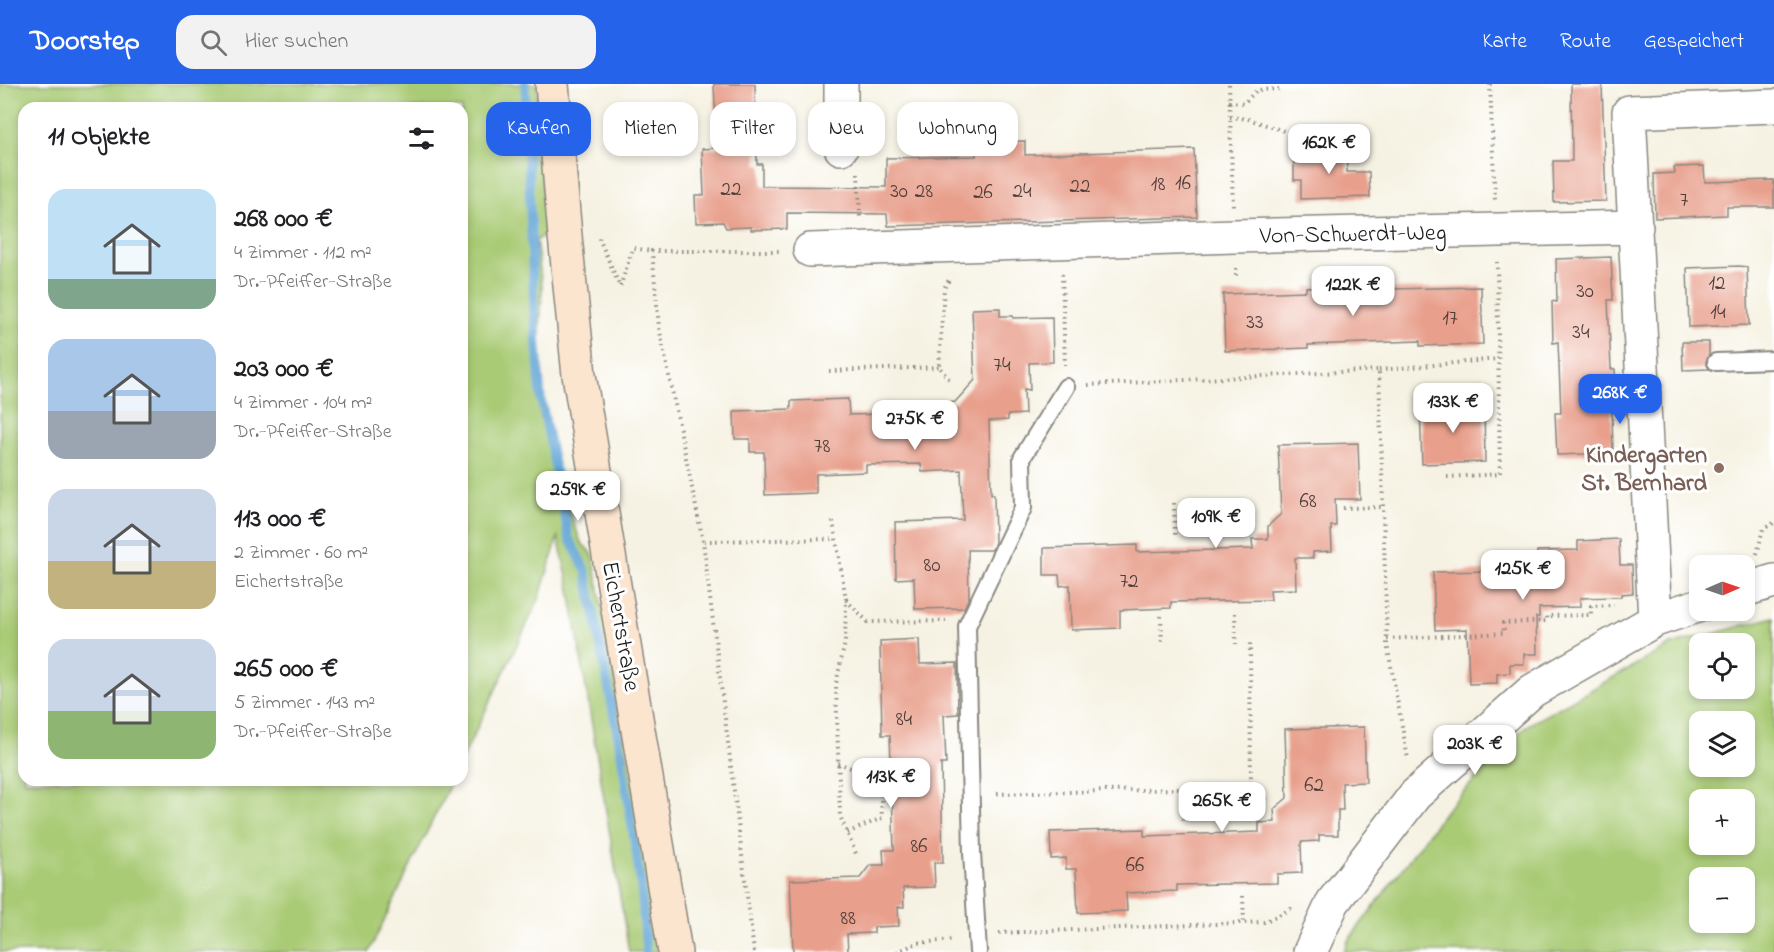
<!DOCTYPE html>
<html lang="de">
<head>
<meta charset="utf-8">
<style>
  body { margin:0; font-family:"Indie Flower",sans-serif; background:#f2f2f2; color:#202124; height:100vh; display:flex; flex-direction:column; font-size:22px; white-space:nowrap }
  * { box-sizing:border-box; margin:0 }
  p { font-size:20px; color:#757577 }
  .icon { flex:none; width:33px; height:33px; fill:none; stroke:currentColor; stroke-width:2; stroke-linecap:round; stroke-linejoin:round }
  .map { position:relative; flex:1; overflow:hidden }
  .panel { position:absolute; left:18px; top:18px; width:450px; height:684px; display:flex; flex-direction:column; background:#fff; border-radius:18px; box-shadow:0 3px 9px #0003 }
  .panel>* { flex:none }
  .hud { position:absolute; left:486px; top:18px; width:570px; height:54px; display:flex; gap:12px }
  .needle { width:39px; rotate:88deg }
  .buttons { position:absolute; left:1689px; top:471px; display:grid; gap:12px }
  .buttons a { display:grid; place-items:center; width:66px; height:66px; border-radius:12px; background:#fff; box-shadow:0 3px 9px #0003; font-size:30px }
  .price { position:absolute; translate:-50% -51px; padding:0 14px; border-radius:12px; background:#fff; color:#222; font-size:20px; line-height:39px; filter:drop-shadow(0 2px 3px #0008) }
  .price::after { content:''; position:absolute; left:50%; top:36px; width:18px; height:14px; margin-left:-9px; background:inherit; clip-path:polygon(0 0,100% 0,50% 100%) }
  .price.on { background:#2563eb; color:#fff }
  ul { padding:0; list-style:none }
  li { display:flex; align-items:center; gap:18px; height:150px; padding:0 30px }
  li span { display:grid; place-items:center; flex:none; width:168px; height:120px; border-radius:18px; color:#555 }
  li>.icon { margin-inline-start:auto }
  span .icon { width:72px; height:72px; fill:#fffc; stroke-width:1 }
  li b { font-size:26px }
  h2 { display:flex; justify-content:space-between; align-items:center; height:72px; padding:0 30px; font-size:26px }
  .chip { padding:0 21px; border-radius:18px; background:#fff; box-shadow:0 3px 9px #0003; font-size:21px; line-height:54px }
  .chip.on { background:#2563eb; color:#fff }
  header { display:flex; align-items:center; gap:36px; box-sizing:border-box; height:84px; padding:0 30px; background:#2563eb; color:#fff }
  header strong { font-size:28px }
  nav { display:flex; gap:33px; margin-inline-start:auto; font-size:21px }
  .search { width:420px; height:54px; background:#f2f2f2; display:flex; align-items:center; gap:15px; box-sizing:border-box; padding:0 21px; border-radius:18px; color:#757577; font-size:22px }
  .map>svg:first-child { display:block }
</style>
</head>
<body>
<header>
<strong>Doorstep</strong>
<div class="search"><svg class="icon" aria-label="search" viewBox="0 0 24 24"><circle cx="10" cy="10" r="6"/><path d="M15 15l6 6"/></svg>Hier suchen</div>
<nav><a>Karte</a><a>Route</a><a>Gespeichert</a></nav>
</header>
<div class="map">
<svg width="1774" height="868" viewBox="0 0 1774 868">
  <rect width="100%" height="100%" fill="#fff"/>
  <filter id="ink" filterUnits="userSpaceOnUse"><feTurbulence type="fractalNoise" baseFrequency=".0167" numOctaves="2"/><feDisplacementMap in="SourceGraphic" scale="12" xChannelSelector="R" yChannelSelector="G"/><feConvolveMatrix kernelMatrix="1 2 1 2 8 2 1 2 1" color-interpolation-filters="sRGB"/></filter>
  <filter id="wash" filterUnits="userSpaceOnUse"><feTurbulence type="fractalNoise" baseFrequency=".008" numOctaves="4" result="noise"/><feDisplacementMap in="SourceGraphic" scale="24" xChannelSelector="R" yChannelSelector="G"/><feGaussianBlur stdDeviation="1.35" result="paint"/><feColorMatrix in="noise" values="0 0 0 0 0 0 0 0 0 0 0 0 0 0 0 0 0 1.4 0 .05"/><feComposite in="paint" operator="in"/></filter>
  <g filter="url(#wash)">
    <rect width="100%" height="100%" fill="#f6f2e3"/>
    <!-- green -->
    <path fill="#a9cb74" stroke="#627448" stroke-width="1.5" fill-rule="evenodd" d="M0 0H537L538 46 546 152 536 156 542 203 539 269 546 331 559 401 581 458 593 471 648 786 657 868H629L570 506 558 453 539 515 462 676V24H24V696H452L369 868H0Z
      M1774 533V868H1343L1348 857 1446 726 1526 642 1671 561ZM1700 560H1744V604H1700ZM1700 638H1744V682H1700ZM1700 716H1744V760H1700ZM1700 794H1744V838H1700Z"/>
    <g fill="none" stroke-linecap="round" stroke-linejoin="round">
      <!-- stream -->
      <path stroke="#60a4d5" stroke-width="9" d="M525 0 534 225 541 315 569 454 586 487 620 664 641 801 646 868"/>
    </g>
    <g id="blocks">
      <!-- building -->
      <path fill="#e89f8b" d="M714 0H755L757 80H762V102L886 103V74L976 72V58L1025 57V71L1194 65 1197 133 888 142 887 130 787 129V145L751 146V143L726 144 723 138 696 139 695 111H704L702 65 717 64Z
        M1571 0H1602L1606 117 1554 118 1553 77H1572Z
        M1346 64 1347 88H1369L1370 113 1301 115V96H1294V66Z
        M1704 82 1705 98 1774 96V123H1727V131L1655 134 1654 90 1675 89 1674 83Z
        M1611 173 1613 216H1608L1611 285H1615L1616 327H1612L1613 369 1557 371 1555 329H1561L1558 258 1553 259 1552 217 1557 218 1556 175Z
        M1739 182 1747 183 1749 241 1689 243 1687 184Z
        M1391 200V205L1481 203 1483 260 1420 262V257L1308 261V264L1225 267 1223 210 1306 207V203Z
        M1000 224V232H1013V234L1052 233 1053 278 1029 279 1030 306 1024 305 1025 330 1008 331V336L989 337 991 410H994L995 458 992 466H968L969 513 964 524 915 525 914 494 896 495 895 438 963 436 961 386 922 388 921 380 866 381V388L816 390V409L765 411 764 368H750V355H735L734 327 791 325V317L848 315 849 331 947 328V319L955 318 975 296 972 225Z
        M1682 258H1709V270L1706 278 1709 285 1683 286Z
        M1484 321 1485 378 1422 380 1420 323Z
        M1358 359 1360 415H1335L1336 442H1331L1332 467 1313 468V474H1295L1296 505 1270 506 1271 516 1171 518V524L1120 526V544L1071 546 1070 501 1060 502 1059 491H1044V464L1137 461V468L1253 465 1252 455H1268V442L1281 430 1278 361Z
        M1619 455 1620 481H1632L1633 509 1621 510V513L1580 514V523L1539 524V533H1536L1537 570H1524V580H1510V589L1497 590V599L1469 600 1467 545 1435 546 1433 488 1496 487V478L1537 476V467L1578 466V457Z
        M919 555 920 580 957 579 958 630 944 631 946 680H941L943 779H934L935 803 903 804 904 823H898L899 842 874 843V849L847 850 848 868H793L790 796 860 794 870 781H884L883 766H894L890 651H882L880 557Z
        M1364 643 1366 698 1342 699 1343 726H1338V751H1319V757L1301 758 1302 789 1277 790V799L1177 801V807L1126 809 1127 827 1078 829 1076 785H1066V774L1051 775 1050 748 1144 745V752L1259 748V739L1275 738 1274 725 1287 714 1285 645Z"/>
    </g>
  </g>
  <g filter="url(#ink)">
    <use href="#blocks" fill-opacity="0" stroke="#898780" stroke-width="1.5"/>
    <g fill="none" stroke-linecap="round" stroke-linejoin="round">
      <!-- lane casing -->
      <g stroke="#898780" stroke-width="20">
        <path id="lane" d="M1716 278 1774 276
          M978 868 972 769 967 542 1023 424 1022 374 1066 303"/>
      </g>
      <!-- street casing -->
      <g stroke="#898780" stroke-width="36">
        <path id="street" d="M841 64V0
          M810 166 1234 152 1636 143
          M1744 506 1774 497
          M1655 536 1629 28 1774 22
          M1310 868 1333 818 1415 711 1532 607 1655 536 1700 521"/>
      </g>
      <!-- secondary casing -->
      <g stroke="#898780" stroke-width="36">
        <path id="secondary" d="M552 0 565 152 579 291 675 868"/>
      </g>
      <!-- path -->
      <path stroke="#898780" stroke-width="4" stroke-dasharray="1.5 4.5" stroke-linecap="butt" d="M1229 0 1233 122
        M1490 0 1495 116
        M1229 18 1244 19 1257 6 1279 5
        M1230 33 1248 35 1287 48
        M858 89 860 133
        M599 154 620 203 633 164 652 167
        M1236 184V193
        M1062 190 1065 281
        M1379 286 1498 275
        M829 287 939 283
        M949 295 939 283 944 204 951 193
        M1088 301 1379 286 1387 560 1408 675
        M1447 393 1500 390 1497 178
        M1217 418 1218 448
        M1174 419 1175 451
        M1343 424 1383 423
        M833 437 846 515 845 558 836 600 840 732 857 772
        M704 457 835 455
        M1757 470 1763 445 1774 439
        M846 516 868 538 946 537
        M1235 529 1236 560
        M1161 532 1162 562
        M1387 555 1504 549 1503 539 1547 537V532L1591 531V522L1614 521
        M838 679 880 695 882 734 847 749
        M1251 703 1268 718
        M997 710 1251 703 1250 559
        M1184 736V705
        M1243 812 1244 839
        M999 849 1264 838 1291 825 1293 828
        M754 868 703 457 659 243 652 167H780
        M897 868 917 859 954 856"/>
      <!-- lane -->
      <use href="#lane" stroke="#fff" stroke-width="16"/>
      <!-- street -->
      <use href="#street" stroke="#fff" stroke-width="33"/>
      <!-- secondary -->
      <use href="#secondary" stroke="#fce5cf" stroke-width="33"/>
    </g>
  </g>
  <!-- markers -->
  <circle fill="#8d6e63" stroke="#fff" stroke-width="2" cx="1719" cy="384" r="6"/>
  <g text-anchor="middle" stroke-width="6" stroke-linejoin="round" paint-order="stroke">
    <!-- number labels -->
    <g font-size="21" fill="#4f3d38">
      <text x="1183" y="105">16</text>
      <text x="1158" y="106">18</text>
      <text x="1080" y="108">22</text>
      <text x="731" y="111">22</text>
      <text x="899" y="113">30</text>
      <text x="924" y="113">28</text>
      <text x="1022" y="113">24</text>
      <text x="983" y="114">26</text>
      <text x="1684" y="122">7</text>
      <text x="1717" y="205">12</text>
      <text x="1585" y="213">30</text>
      <text x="1718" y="234">14</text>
      <text x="1450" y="240">17</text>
      <text x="1255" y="244">33</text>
      <text x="1581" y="254">34</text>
      <text x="1002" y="287">74</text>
      <text x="822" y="368">78</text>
      <text x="1308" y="423">68</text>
      <text x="932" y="487">80</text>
      <text x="1129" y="503">72</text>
      <text x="904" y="641">84</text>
      <text x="1314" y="707">62</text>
      <text x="919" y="768">86</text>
      <text x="1135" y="787">66</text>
      <text x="848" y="840">88</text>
    </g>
    <!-- street labels -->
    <g font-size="24" fill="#1c1c1c" stroke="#fff">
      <text transform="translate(1353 149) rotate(-1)" y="8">Von-Schwerdt-Weg</text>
      <text transform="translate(622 542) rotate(80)" y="8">Eichertstraße</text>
    </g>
    <!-- education labels -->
    <g font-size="24" font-weight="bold" fill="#785e54" stroke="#fff" text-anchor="end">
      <text x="1707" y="378">Kindergarten<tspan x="1707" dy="28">St. Bernhard</tspan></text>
    </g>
  </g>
</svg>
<div class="buttons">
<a><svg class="needle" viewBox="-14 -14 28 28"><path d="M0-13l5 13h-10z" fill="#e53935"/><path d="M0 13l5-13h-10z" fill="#757577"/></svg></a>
<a><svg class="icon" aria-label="locate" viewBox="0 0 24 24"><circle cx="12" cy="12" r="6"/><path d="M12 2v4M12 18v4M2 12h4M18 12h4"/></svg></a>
<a><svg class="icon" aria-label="layers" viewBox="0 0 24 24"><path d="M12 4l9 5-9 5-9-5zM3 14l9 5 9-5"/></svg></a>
<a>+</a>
<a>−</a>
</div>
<b class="price" style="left:1329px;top:91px">162K €</b>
<b class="price" style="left:1353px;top:233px">122K €</b>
<b class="price on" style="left:1620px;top:341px">268K €</b>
<b class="price" style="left:1453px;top:350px">133K €</b>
<b class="price" style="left:915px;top:367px">275K €</b>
<b class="price" style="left:578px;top:438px">259K €</b>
<b class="price" style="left:1216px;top:465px">109K €</b>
<b class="price" style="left:1523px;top:517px">125K €</b>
<b class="price" style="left:1475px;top:692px">203K €</b>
<b class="price" style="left:891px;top:725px">113K €</b>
<b class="price" style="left:1222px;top:749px">265K €</b>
<div class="hud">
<a class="chip on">Kaufen</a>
<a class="chip">Mieten</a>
<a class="chip">Filter</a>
<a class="chip">Neu</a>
<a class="chip">Wohnung</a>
</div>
<section class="panel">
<h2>11 Objekte<svg class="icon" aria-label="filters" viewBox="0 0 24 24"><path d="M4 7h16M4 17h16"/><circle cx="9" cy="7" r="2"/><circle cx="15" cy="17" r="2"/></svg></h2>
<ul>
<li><span style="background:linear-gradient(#bfe0f5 75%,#7fa58c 0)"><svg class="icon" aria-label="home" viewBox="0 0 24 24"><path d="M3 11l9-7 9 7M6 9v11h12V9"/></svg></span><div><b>268 000 €</b><p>4 Zimmer · 112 m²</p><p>Dr.-Pfeiffer-Straße</p></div></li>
<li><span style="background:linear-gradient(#a9c7e8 60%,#9aa5b1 0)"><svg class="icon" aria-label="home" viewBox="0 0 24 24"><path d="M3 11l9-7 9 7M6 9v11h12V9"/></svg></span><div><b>203 000 €</b><p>4 Zimmer · 104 m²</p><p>Dr.-Pfeiffer-Straße</p></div></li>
<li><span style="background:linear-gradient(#c9d6e8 60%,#c2b280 0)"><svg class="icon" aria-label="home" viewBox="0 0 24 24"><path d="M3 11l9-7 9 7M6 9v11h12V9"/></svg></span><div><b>113 000 €</b><p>2 Zimmer · 60 m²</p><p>Eichertstraße</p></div></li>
<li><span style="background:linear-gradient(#c9d6e8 60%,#8fb573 0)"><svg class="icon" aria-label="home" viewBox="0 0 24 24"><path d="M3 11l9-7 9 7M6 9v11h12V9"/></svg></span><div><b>265 000 €</b><p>5 Zimmer · 143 m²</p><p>Dr.-Pfeiffer-Straße</p></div></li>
</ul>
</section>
</div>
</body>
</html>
